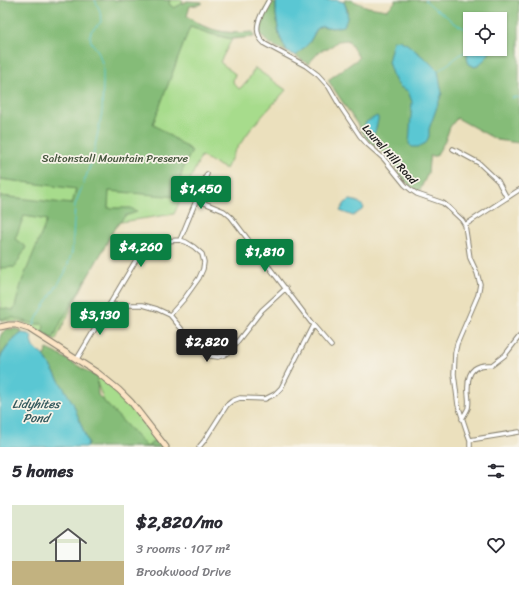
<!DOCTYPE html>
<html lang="en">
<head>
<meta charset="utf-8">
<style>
  body { margin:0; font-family:Sriracha,sans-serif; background:#f7f7f7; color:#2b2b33; height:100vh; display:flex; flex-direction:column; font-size:15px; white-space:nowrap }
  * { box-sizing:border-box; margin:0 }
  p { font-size:13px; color:#7c7c81 }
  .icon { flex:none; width:22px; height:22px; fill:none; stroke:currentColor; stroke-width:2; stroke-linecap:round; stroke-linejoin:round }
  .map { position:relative; height:447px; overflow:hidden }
  .drawer { display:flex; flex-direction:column; background:#fff; flex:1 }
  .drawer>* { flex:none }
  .tools { position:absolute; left:463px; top:12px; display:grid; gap:8px }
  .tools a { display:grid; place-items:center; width:44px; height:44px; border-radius:0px; background:#fff; box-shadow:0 1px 3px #0004; font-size:20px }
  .price { position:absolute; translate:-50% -34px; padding:0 9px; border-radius:4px; background:#0b8043; color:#fff; font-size:13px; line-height:26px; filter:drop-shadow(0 1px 2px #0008) }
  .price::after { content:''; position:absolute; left:50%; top:24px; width:12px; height:9px; margin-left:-6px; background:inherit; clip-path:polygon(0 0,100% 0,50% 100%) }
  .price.selected { background:#222; color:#fff }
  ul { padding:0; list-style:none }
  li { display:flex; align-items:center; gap:12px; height:100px; padding:0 12px }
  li+li { border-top:1px solid #e1e1e2 }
  li span { display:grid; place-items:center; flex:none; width:112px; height:80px; border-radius:0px; color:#555 }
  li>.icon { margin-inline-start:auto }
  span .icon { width:48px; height:48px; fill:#fffc; stroke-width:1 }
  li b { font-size:17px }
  h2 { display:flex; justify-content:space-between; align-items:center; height:48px; padding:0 12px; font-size:17px }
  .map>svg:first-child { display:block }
</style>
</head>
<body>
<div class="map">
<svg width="519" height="447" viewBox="0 0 519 447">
  <rect width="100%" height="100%" fill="#f7f3e8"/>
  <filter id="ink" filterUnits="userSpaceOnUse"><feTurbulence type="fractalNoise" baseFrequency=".025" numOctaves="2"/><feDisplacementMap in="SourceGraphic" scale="8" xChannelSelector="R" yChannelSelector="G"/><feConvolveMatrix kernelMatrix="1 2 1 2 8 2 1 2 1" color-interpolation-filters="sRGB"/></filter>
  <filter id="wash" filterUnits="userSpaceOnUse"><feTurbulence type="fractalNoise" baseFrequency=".012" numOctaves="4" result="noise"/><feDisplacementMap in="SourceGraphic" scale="16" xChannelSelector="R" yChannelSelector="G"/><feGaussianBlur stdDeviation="0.9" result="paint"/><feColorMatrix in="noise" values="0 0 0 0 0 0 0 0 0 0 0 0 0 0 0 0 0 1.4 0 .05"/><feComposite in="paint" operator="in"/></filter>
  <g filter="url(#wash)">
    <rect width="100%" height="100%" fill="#ebe0bd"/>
    <!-- green -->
    <path fill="#a7dc8c" stroke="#627c54" d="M57 0H183L178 20 211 34 232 39 220 62 235 74C232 84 232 81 239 89L247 82 255 68 286 90 253 126 235 151 226 169 201 156 174 214 114 223 55 341 25 323 0 320V260L26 199 0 196V179L34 183Z
      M93 372 106 382 126 400 163 447H121Z"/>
    <!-- forest -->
    <path fill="#85bc78" stroke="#506c4a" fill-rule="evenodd" d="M0 0H170L169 4 174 8 187 1 202 2V4L190 6 187 16C207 32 229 34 253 32L254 37 232 39 211 34 190 27 153 124 192 151 184 166 179 183 181 191 178 197 109 191 108 208H131L137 212 125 216 114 229 102 252 61 322 53 339 42 332 44 327 43 324H35L14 318 0 319V308L14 310 22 281 47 220 24 216 15 239 26 247 15 267 1 268 0 269V196L72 204 76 189 0 179Z
      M345 0H351L368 7 387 10 395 2V0H519V143L497 140 457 118 450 127 445 141 436 156H430L429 161 428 173 419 192 413 188 406 182 386 155 367 139 328 80 359 58 348 40 338 41 328 49 321 50 308 64 296 56 309 43 317 29 321 26 333 28 348 11 344 2ZM470 19H500V49H470Z
      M270 1 276 4V15L279 35 287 52C277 47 256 40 260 25 261 17 267 8 270 1Z
      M7 329H15L22 330C21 335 15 338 11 342 7 347 3 352 0 358V337L2 333Z
      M47 349 56 353 97 377 98 395 147 447 155 440 159 447H86L88 443C76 413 62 383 44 356Z"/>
    <!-- water -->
    <path fill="#5ac7d3" stroke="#3b7278" d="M276 0H336L344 2C348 12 349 16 344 26L333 28 321 26 317 29 309 43 296 56 287 52 279 35 276 15Z
      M399 40 407 44 428 61 438 71 439 76 442 93 429 129V136L426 143 418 147H412L409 144 412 102 408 91 400 87 396 82 392 74 388 62 393 41Z
      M470 45V49H491C488 57 483 62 475 67L469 64C466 57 467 52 470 45Z
      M377 116 378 117V120L375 132 370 139 363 129 366 122Z
      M350 200C356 201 361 202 364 208L362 210 353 216 340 211 345 203Z
      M22 333 29 334 32 336 31 341 33 347 44 356 73 403 88 443 86 447H0V358C6 348 12 340 22 333Z"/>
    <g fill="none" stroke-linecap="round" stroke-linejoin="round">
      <!-- stream -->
      <path stroke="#5ac7d3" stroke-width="1" d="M425 0 434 8 445 15 454 23 466 29 470 35
        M438 71 452 61 461 54 467 51
        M512 98 517 97 519 98
        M33 327 38 316 65 273 72 252 75 205 92 161 102 112 103 83V66L98 51 91 42 90 36 91 31 101 22 100 11 95 0"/>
    </g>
  </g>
  <g filter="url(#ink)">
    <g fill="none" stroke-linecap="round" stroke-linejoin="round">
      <!-- street casing -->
      <g stroke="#847e6c" stroke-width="5.5">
        <path id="street" d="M269 0C261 14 250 31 265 44L306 66 318 75 329 87 340 106 360 136 367 144 384 159 405 185 411 190 417 194 443 203 448 207 462 220 465 225 470 258 477 273 480 284 478 295 457 344 455 353 454 374 458 405 467 432 470 440V447
          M453 149 479 163 498 181 507 198
          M197 200 224 211 231 217 313 325 331 346
          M465 225 519 190
          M180 240 207 174
          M110 305H143L157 309 170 315 189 338 210 356 218 357 224 355 230 351 262 310 286 288
          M77 359 139 255 147 247 155 243 165 241 180 240 186 242 194 247 202 254 204 262 203 269 199 278 184 299 170 315
          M462 419C464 415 467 411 468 408 470 400 467 393 468 386 468 369 477 364 492 365L505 355 519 337
          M470 440 519 432
          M199 447 204 441 227 405 232 401 240 398 265 399 275 394 281 388 313 325"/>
      </g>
      <!-- secondary casing -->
      <g stroke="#847e6c" stroke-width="7">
        <path id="secondary" d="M0 327 9 325H16L29 329 98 373 119 390 131 402 166 447"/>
      </g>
      <!-- street -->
      <use href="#street" stroke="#fff" stroke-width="3.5"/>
      <!-- secondary -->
      <use href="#secondary" stroke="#fde5c5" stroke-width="5"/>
    </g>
  </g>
  <g text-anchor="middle" stroke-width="3.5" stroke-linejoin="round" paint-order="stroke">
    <!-- street labels -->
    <g font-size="11" fill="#1c1c1c" stroke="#f7f3e8">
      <text transform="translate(390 154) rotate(48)" y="4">Laurel Hill Road</text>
    </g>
    <!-- park labels -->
    <g font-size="11" fill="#46563e" stroke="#f7f3e8">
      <text x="115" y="162">Saltonstall Mountain Preserve</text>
    </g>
    <!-- water labels -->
    <g font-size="12" font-style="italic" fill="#32585c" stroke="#f7f3e8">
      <text x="36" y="408">Lidyhites<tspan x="36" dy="14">Pond</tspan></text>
    </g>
  </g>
</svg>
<div class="tools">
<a><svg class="icon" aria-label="locate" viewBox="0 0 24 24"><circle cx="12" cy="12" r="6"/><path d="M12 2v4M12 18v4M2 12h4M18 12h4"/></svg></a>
</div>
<b class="price" style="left:201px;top:210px">$1,450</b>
<b class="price" style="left:141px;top:268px">$4,260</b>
<b class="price" style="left:265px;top:273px">$1,810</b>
<b class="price" style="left:100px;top:336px">$3,130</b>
<b class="price selected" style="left:207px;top:363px">$2,820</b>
</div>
<section class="drawer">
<h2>5 homes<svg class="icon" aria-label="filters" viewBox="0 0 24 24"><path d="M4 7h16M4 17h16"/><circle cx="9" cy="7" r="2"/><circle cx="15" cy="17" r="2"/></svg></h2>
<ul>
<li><span style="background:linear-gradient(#dfe7d0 70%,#c2b280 0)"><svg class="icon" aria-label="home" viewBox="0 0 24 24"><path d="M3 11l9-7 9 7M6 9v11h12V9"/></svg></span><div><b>$2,820/mo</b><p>3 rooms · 107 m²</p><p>Brookwood Drive</p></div><svg class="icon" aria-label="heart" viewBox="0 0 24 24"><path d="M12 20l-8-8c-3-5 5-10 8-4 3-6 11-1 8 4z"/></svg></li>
</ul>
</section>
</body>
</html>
